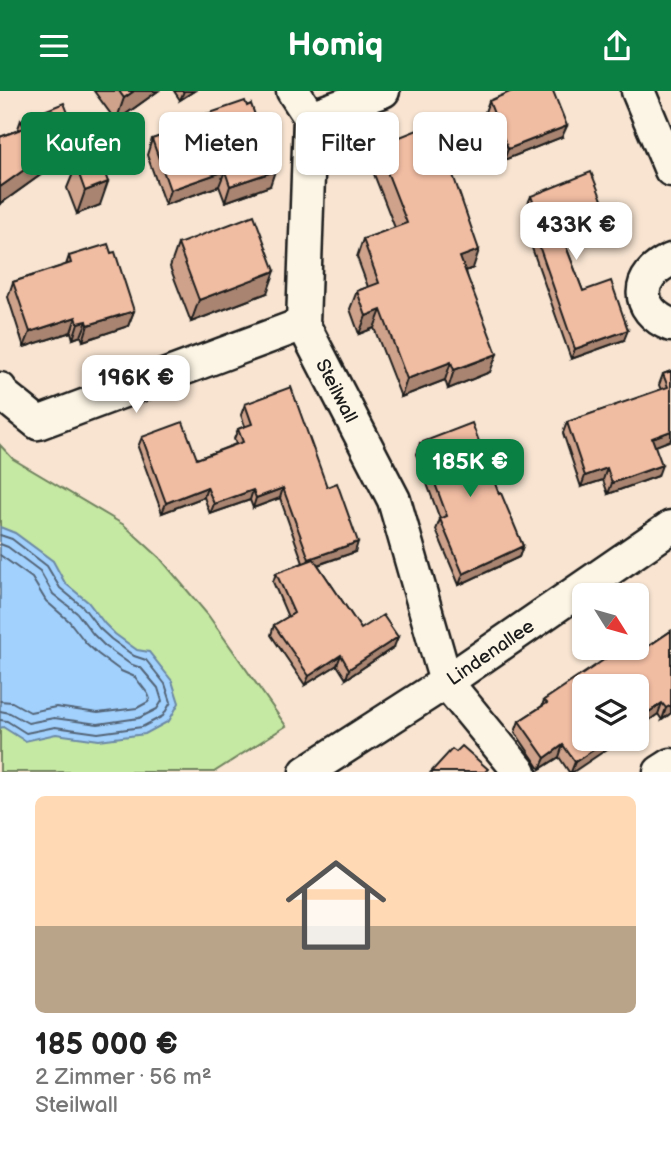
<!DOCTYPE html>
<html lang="de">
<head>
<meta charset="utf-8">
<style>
  body { margin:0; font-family:"Balsamiq Sans",sans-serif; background:#f6f6f6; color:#222; height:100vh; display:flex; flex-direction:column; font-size:26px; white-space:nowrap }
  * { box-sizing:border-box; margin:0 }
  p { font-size:23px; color:#767676 }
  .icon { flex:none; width:38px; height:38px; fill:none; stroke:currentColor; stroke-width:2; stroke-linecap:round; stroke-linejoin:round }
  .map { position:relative; height:681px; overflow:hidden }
  .side { display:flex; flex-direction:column; background:#fff; flex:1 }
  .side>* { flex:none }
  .top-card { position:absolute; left:21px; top:21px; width:630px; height:63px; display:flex; gap:14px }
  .needle { width:46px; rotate:127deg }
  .buttons { position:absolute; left:572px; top:492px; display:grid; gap:14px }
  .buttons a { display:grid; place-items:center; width:77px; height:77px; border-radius:10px; background:#fff; box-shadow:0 2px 5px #0004; font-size:35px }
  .price { position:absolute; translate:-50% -60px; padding:0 16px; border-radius:14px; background:#fff; color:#222; font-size:23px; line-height:46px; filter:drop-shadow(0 2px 4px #0008) }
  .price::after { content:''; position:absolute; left:50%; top:42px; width:21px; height:16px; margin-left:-10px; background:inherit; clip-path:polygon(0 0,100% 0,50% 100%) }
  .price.on { background:#0b8043; color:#fff }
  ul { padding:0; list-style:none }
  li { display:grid; align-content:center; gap:14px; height:371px; padding:0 35px }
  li+li { border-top:2px solid #e0e0e0 }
  li span { display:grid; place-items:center; height:217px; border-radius:10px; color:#555 }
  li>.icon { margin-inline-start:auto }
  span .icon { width:126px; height:126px; fill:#fffc; stroke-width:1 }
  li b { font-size:30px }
  .chip { padding:0 24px; border-radius:10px; background:#fff; box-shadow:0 2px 5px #0004; font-size:24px; line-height:63px }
  .chip.on { background:#0b8043; color:#fff }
  header { display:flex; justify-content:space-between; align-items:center; height:91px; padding:0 35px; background:#0b8043; color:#fff; font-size:32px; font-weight:700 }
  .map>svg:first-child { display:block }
</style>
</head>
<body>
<header><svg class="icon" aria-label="menu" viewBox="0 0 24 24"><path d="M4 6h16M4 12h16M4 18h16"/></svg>Homiq<svg class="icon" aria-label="share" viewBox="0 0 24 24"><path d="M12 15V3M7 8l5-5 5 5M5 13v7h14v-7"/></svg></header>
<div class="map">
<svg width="671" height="681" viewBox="0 0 671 681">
  <rect width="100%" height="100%" fill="#f8e4d1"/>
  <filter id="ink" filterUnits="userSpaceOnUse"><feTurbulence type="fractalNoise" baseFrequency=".0143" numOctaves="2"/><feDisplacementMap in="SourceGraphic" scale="14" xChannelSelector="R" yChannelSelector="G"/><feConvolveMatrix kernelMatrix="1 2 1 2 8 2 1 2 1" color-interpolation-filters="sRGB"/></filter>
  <g filter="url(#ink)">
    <!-- green -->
    <path fill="#c5e8a2" stroke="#70825f" stroke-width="2" d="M0 354 13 368 124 434 160 467 208 524 286 635 214 681H0Z"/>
    <!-- water -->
    <path fill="#a2d1fe" stroke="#6c89a4" stroke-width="2" d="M0 436 15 442 53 470 65 492 88 511 105 533 115 543 137 559 149 561 172 590 179 612 169 630 145 643 99 649 56 643 25 650 3 636 0 637Z"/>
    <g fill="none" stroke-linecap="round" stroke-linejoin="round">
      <!-- shore -->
      <path stroke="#526476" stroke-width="2" d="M0 444 12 448 47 475 60 497 83 516 99 537 111 548 134 565 146 569 165 593 171 611 163 625 142 636 98 642 55 636 26 642 7 630 0 629
        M0 453 8 456 40 480 53 503 77 522 93 543 105 555 130 573 141 577 158 597 162 610 157 618 139 627 98 633 54 627 28 632 10 622 0 620
        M0 464 32 487 46 510 69 530 86 552 98 563 121 580 135 586 148 603 150 608 148 611 137 617 98 622 56 616 30 621 12 611 0 610"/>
      <!-- minor casing -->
      <g stroke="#1c1c1c" stroke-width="37">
        <g id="minor">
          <path id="s1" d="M293 0 310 26 303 233 394 409 446 591 520 681"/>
          <path d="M638 0 671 79"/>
          <path d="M310 26 383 0"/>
          <path d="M671 169C635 184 634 219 671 234"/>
          <path d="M0 298 2 303 38 332 303 233"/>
          <path id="s2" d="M306 681 446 591 671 436"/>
          <path d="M660 681 671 674"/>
        </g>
      </g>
      <!-- minor -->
      <use href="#minor" stroke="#fcf5e5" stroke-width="32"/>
    </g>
    <!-- wall -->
    <path fill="#cea28b" stroke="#1c1c1c" stroke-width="2" d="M94 0H158L116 30Z
      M174 0H194L180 9Z
      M489 10 562 46 504 69 485 21Z
      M207 23 270 95 225 111 219 95 165 114 147 64 152 48 204 30Z
      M21 29 67 65 0 113V46L17 40Z
      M377 55 473 177 466 180 490 281 448 298 445 289 401 306 374 237 359 243 350 218 357 200 368 196 357 166 363 148 395 137 370 73Z
      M76 75 100 114 77 123 67 97Z
      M531 105 602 130 562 145 583 200 624 249 571 268 532 157 536 146 538 145 527 115Z
      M178 153 267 202 191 231 170 176Z
      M69 165 134 220 128 235 83 250 81 245 73 248 71 241 24 256 8 206 13 191 66 174Z
      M671 280V349L655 355 658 385 608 403 603 389 581 396 563 342 567 331 661 299 659 294 663 283Z
      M245 313 327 396 355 461 318 474 361 538 394 556 346 588 337 574 305 594 271 544 274 534 288 526 273 491 276 482 303 472 280 407 253 417 250 409 210 423 204 406 162 422 138 356 142 346 197 368 236 353 234 348 238 338 245 335 241 324Z
      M420 352 499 403 523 455 519 466 459 494 436 439 440 428 416 363Z
      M671 540V622L662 629 658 623 584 648 573 681H569L559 666 540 678 515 641 519 630 542 615 544 609 631 567Z"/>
    <!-- shaded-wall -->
    <path fill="#a88471" stroke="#1c1c1c" stroke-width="2" d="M134 0H158L116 30 124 7Z
      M184 0H194L180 9Z
      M567 35 562 46 504 69 508 58Z
      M76 42 67 65 0 113V96Z
      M225 80 219 95 165 114 170 99Z
      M275 80 270 95 225 111 230 95Z
      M108 91 100 114 77 123 85 100Z
      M606 119 602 130 556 148 559 137Z
      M479 159 473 177 454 184 460 166Z
      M275 180 267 202 191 231 199 209Z
      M381 219 374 237 359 243 366 225Z
      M134 220 128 235 83 250 88 234Z
      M76 226 71 241 24 256 30 241Z
      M87 230 81 245 73 248 78 232Z
      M628 239 624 249 571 268 575 258Z
      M497 263 490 281 448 298 454 279Z
      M451 271 445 289 401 306 407 288Z
      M671 340V349L648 358 652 347Z
      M662 374 658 385 608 403 612 392Z
      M607 377 603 389 581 396 585 385Z
      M207 396 204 406 162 422 166 412Z
      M283 397 280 407 253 417 256 407Z
      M253 399 250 409 210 423 214 413Z
      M358 451 355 461 305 478 309 468Z
      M523 455 519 466 459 494 463 483Z
      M398 546 394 556 346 588 349 578Z
      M341 564 337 574 305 594 309 585Z
      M662 612 658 623 637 638V629Z
      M671 614V622L662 629 666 617Z
      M610 648H622L573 681H571L575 671Z
      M563 654 559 666 540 678 545 667Z"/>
    <!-- building -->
    <path fill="#f0bca2" stroke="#1c1c1c" stroke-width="2" d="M119 0H134L124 7Z
      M512 0H553L567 35 508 58 489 10Z
      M245 10 247 15 251 13 275 80 230 95 225 80 170 99 152 48 210 28 207 23Z
      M64 12 76 42 0 96V46L24 37 21 29Z
      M435 32 479 159 460 166 497 263 454 279 451 271 407 288 381 219 366 225 357 200 379 192 363 148 407 132 377 55Z
      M99 66 108 91 85 100 76 75Z
      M591 81 606 119 559 137 583 200 611 190 628 239 575 258 536 146 545 143 531 105Z
      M254 124 275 180 199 209 178 153Z
      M108 153 111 162 115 161 134 220 88 234 87 230 78 232 76 226 30 241 13 191 71 172 69 165Z
      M671 280V340L652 347 662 374 612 392 607 377 585 385 567 331 668 296 663 283Z
      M291 296 327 396 337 392 358 451 309 468 283 397 256 407 253 399 214 413 207 396 166 412 142 346 183 331 197 368 243 351 238 338 252 333 245 313Z
      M472 332 499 403 501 402 523 455 463 483 440 428 447 425 420 352Z
      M314 468 361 538 383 524 398 546 349 578 341 564 309 585 274 534 294 522 276 482Z
      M671 540V614L666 617 662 612 637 629V595H584V648H610L575 671 563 654 545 667 519 630 547 612 544 609 623 556 631 567Z
      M462 655 488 678 485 681H431L452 658 456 661Z"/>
  </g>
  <g text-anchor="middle" stroke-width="7" stroke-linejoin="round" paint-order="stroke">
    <!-- street labels -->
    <g font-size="19" fill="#1c1c1c" stroke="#fcf5e5">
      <text dy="7" stroke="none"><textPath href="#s1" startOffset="313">Steilwall</textPath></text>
      <text dy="7" stroke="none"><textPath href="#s2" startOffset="220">Lindenallee</textPath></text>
    </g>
  </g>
</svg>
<div class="buttons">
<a><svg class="needle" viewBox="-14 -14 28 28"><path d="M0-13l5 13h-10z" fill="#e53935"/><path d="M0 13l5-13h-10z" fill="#767676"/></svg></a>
<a><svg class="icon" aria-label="layers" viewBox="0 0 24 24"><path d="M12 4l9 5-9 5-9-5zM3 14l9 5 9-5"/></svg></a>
</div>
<b class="price" style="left:576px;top:171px">433K €</b>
<b class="price" style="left:136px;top:324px">196K €</b>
<b class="price on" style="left:470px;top:408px">185K €</b>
<div class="top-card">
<a class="chip on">Kaufen</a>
<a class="chip">Mieten</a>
<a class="chip">Filter</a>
<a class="chip">Neu</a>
</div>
</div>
<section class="side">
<ul>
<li><span style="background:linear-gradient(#ffd9b3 60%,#b9a48a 0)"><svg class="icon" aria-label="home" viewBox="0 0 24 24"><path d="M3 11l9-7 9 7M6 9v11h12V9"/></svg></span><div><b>185 000 €</b><p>2 Zimmer · 56 m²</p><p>Steilwall</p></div></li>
</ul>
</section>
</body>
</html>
